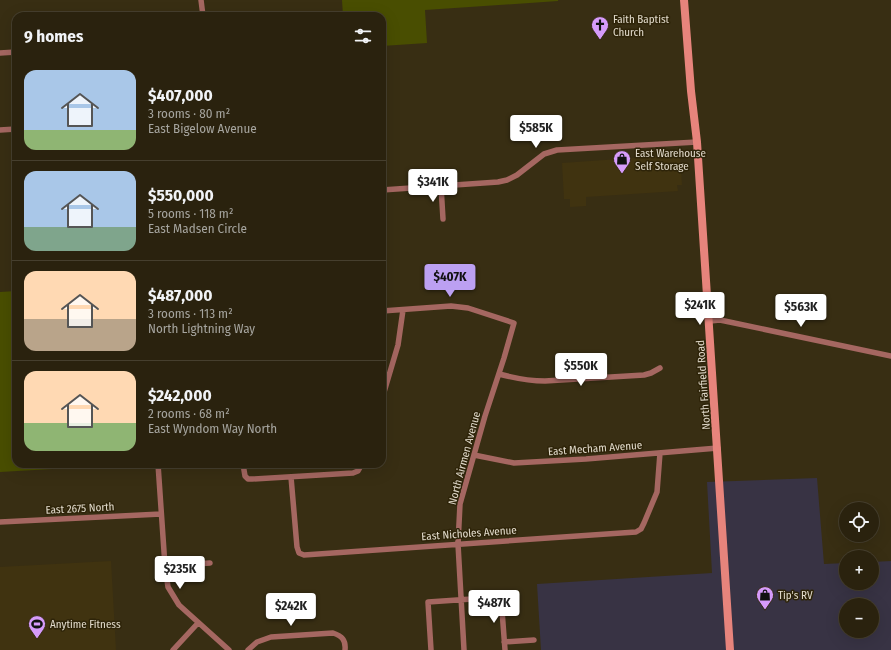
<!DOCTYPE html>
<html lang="en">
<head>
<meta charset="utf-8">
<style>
  body { margin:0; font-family:"Fira Sans Condensed",sans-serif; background:#362f1c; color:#f1f3f6; height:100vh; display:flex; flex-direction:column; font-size:15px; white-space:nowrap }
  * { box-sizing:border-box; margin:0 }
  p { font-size:13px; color:#a5a49e }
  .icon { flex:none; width:22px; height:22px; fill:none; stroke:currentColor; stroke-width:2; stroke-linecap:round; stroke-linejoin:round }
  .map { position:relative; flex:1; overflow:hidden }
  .sheet { position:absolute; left:12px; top:12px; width:374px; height:456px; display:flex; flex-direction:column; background:#2a220e; border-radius:12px; box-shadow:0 4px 16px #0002,0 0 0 1px #463f2e }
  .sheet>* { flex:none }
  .fabs { position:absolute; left:839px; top:502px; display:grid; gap:8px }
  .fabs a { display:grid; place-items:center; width:40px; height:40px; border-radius:50%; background:#2a220e; box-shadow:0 4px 16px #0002,0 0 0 1px #463f2e; font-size:20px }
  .price { position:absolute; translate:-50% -34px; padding:0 9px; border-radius:4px; background:#fff; color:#222; font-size:13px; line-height:26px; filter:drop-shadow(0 1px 2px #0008) }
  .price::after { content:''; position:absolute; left:50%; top:24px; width:12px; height:9px; margin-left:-6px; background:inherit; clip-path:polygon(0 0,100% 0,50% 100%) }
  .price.current { background:#bca0f2; color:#111 }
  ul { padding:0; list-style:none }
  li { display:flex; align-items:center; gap:12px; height:100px; padding:0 12px }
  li+li { border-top:1px solid #463f2e }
  li span { display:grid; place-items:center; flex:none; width:112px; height:80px; border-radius:12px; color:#555 }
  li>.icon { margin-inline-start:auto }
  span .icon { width:48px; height:48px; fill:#fffc; stroke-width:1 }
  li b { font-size:17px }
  h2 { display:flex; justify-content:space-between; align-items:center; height:48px; padding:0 12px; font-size:17px }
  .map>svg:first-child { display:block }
</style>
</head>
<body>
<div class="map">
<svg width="891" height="650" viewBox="0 0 891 650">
  <rect width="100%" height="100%" fill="#382e13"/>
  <!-- built -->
  <path fill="#403310" d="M662 156H680L682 185H677L678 191 586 197V206L570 207V199H564L562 163Z
    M111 561 116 650H0V567Z"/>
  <!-- industrial -->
  <path fill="#383344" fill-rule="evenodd" d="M817 478 824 564 846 563V583H872V562L891 561V650H541L537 584 712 573 707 482ZM846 605H872V631H846Z"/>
  <!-- green -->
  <path fill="#494e01" d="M342 0H558V1L425 10 427 43 382 46V16H343Z
    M16 291V464H69L70 468 0 472V292Z"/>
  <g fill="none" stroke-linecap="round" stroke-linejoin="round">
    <!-- minor -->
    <path stroke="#a56761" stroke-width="5.5" d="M201 0 203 16
      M0 53 16 52
      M0 130 16 129
      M441 186 443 219
      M382 190 498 182 507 180 517 175 544 154 557 150 697 142
      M382 311 451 306 468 308 514 323 504 358 485 416 460 504 458 544 464 650
      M710 321 720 320 891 356
      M499 374C514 378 529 381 545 381L644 375 651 373 660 368
      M382 399 398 345 403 310
      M474 455 514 463 586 459 718 448
      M158 464 165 566 168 587 179 605 229 650
      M243 464 245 476 248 479H252L353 473 358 471 362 464
      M291 477 297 547 299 553 304 555 636 532 641 529 644 523 657 492 660 453
      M0 522 161 514
      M165 566 210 563
      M504 642 534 640
      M173 650 198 623
      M248 650 257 642 271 637 333 633C342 636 346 640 345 650
      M431 650 428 602 501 597 505 650"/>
    <!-- secondary -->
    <path stroke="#e7847c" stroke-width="8" d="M684 0 691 91 697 142 730 650"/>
  </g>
  <!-- icons -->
  <defs>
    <g id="church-pin" transform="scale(0.9)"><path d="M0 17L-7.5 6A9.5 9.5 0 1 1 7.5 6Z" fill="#d69bfa" stroke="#2e2409"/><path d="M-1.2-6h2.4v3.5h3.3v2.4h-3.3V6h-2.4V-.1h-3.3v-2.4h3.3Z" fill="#111"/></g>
    <g id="shop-pin" transform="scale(0.9)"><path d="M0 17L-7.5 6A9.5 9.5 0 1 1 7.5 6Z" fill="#d69bfa" stroke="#2e2409"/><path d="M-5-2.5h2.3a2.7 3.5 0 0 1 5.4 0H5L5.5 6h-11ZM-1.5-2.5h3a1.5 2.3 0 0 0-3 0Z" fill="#111"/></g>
    <g id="stadium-pin" transform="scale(0.9)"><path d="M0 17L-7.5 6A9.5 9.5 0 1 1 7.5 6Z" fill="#d69bfa" stroke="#2e2409"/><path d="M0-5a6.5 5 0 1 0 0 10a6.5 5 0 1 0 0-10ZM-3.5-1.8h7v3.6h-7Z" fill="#111"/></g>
  </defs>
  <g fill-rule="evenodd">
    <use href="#church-pin" x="600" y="25"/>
    <use href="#shop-pin" x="622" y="159"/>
    <use href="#shop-pin" x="765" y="595"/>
    <use href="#stadium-pin" x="37" y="624"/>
  </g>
  <g text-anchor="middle" stroke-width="3" stroke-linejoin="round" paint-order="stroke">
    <!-- poi labels -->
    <g font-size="11" fill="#e1dacb" stroke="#2e2409" text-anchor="start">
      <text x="613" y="23">Faith Baptist<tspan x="613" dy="13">Church</tspan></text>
      <text x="635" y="157">East Warehouse<tspan x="635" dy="13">Self Storage</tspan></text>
      <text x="778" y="599">Tip's RV</text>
      <text x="50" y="628">Anytime Fitness</text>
    </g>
    <!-- street labels -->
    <g font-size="11" fill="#e1dacb" stroke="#2e2409">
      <text transform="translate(703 385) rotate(-94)" y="4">North Fairfield Road</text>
      <text transform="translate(595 448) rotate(-4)" y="4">East Mecham Avenue</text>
      <text transform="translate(464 458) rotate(-75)" y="4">North Airmen Avenue</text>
      <text transform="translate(80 508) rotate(-3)" y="4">East 2675 North</text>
      <text transform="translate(469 533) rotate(-4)" y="4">East Nicholes Avenue</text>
    </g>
  </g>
</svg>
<div class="fabs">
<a><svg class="icon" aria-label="locate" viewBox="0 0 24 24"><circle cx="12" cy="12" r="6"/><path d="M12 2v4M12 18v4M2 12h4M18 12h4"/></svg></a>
<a>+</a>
<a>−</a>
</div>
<b class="price" style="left:536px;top:149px">$585K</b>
<b class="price" style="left:433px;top:203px">$341K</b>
<b class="price current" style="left:450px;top:298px">$407K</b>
<b class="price" style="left:700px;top:326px">$241K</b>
<b class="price" style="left:801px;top:328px">$563K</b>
<b class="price" style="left:581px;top:387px">$550K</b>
<b class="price" style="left:180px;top:590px">$235K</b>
<b class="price" style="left:494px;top:624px">$487K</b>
<b class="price" style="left:291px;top:627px">$242K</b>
<section class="sheet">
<h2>9 homes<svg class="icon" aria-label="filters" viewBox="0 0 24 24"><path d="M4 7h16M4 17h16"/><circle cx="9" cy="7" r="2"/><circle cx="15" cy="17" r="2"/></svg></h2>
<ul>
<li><span style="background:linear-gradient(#a9c7e8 75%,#8fb573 0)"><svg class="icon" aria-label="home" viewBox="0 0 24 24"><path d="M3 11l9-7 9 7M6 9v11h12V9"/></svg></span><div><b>$407,000</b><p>3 rooms · 80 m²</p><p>East Bigelow Avenue</p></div></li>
<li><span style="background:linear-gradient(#a9c7e8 70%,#7fa58c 0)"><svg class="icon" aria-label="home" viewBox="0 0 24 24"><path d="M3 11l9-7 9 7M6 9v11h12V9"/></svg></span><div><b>$550,000</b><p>5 rooms · 118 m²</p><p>East Madsen Circle</p></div></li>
<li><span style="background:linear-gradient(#ffd9b3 60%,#b9a48a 0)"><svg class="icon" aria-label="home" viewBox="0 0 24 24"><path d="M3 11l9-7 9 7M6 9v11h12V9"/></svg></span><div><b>$487,000</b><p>3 rooms · 113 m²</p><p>North Lightning Way</p></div></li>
<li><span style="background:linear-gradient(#ffd9b3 65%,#8fb573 0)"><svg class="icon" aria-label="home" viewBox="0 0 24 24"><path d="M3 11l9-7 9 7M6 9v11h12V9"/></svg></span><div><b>$242,000</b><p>2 rooms · 68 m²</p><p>East Wyndom Way North</p></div></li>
</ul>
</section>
</div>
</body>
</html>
